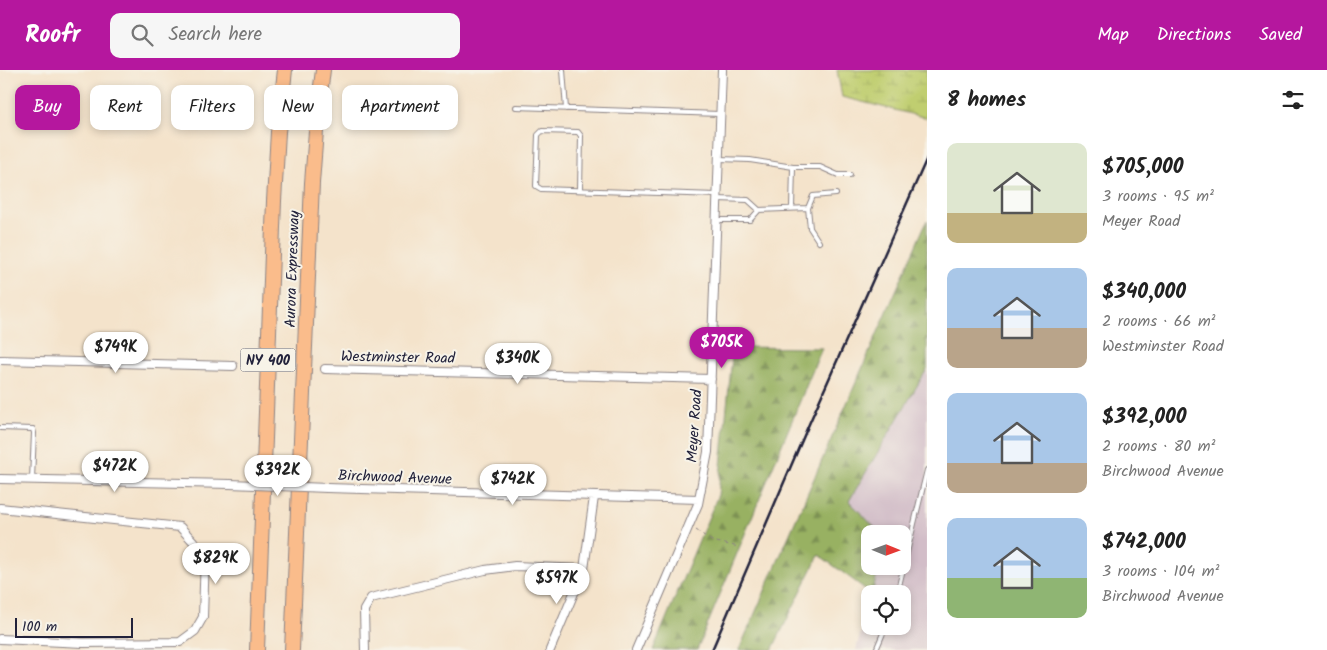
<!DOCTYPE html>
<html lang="en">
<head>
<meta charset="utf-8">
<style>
  body { margin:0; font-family:Kalam,sans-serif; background:#f6f6f6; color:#222; height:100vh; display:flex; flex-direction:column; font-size:19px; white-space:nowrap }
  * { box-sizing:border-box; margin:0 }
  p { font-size:16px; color:#767676 }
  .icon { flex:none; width:28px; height:28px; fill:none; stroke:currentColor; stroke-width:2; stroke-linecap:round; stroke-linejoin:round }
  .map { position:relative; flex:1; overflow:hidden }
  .panel { display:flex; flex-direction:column; background:#fff; width:400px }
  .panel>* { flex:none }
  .banner { position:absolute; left:15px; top:15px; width:475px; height:45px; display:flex; gap:10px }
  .needle { width:32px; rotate:91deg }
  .fabs { position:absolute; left:861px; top:455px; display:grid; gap:10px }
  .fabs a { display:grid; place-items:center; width:50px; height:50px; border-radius:10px; background:#fff; box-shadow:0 2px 8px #0003; font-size:25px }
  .scale { position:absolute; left:15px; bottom:12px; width:118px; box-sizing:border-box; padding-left:5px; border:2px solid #22223b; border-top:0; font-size:14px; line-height:18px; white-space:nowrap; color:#22223b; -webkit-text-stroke:4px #f7f3e8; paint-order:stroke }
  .price { position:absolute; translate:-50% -42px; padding:0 11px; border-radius:18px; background:#fff; color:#222; font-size:16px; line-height:32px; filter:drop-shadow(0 1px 2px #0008) }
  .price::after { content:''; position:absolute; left:50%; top:30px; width:15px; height:11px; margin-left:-8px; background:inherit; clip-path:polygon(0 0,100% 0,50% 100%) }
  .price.active { background:#b5179e; color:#fff }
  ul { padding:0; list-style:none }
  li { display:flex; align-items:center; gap:15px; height:125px; padding:0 20px }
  li span { display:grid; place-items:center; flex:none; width:140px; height:100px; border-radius:10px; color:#555 }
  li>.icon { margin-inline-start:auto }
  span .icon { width:60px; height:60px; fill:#fffc; stroke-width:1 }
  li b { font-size:21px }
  h2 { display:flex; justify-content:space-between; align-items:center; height:60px; padding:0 20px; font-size:21px }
  .chip { padding:0 18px; border-radius:10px; background:#fff; box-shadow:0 2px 8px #0003; font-size:18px; line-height:45px }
  .chip.active { background:#b5179e; color:#fff }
  header { display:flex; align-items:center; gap:30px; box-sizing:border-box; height:70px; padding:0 25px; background:#b5179e; color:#fff }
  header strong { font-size:24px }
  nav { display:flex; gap:28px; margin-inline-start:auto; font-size:18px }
  .search { width:350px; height:45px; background:#f6f6f6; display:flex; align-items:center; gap:12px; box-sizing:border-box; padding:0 18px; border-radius:10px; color:#767676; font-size:19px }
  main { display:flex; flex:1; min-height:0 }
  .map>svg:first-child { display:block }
</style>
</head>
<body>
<header>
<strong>Roofr</strong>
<div class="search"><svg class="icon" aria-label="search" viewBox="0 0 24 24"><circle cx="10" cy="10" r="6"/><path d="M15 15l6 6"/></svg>Search here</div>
<nav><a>Map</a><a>Directions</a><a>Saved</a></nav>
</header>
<main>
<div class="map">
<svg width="927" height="580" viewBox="0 0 927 580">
  <defs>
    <pattern id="forest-firs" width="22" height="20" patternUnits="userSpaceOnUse" patternTransform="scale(1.25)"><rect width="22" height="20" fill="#98b162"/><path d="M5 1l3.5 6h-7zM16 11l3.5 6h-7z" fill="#7c9052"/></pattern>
    <pattern id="wetland-marsh" width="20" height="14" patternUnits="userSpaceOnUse" patternTransform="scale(1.25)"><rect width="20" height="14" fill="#c0ce70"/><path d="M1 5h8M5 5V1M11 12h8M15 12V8" fill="none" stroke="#a5b162"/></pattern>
  </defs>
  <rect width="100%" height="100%" fill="#f7f3e8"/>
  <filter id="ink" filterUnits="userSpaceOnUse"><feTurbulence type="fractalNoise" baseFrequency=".02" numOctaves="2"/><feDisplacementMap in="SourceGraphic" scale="10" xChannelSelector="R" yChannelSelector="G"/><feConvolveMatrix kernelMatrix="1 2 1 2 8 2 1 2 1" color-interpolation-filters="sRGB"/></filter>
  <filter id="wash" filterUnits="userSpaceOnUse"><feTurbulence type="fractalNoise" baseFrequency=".0096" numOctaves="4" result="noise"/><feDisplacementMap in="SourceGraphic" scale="20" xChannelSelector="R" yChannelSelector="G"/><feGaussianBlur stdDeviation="1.12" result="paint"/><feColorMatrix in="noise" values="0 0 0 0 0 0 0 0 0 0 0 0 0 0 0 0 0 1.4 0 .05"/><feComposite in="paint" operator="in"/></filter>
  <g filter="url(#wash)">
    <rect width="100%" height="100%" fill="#f4e3cb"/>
    <!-- railway -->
    <path fill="#d2bdc8" d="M927 299V580H856L870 530V556H902V524H872L879 496H902V464H881L849 431Z"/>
    <!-- forest -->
    <path fill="url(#forest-firs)" stroke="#5d6a4e" d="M927 150V299L849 431 881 464H870V496H879L872 524 819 485 772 580H739Z
      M733 277 822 278 697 580H653L718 425Z"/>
    <!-- wetland -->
    <path fill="url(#wetland-marsh)" stroke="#717856" d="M837 0H927V48L842 27Z"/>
  </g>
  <g filter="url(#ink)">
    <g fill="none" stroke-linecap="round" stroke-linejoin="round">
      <!-- service casing -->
      <g stroke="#8b8283" stroke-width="6">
        <path id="service" d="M563 0 566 39
          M516 37 720 44
          M719 89 750 90 793 97
          M580 120 581 66 578 62 542 61 538 65 536 116 541 119 717 125
          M792 138 793 97H820L838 105H850
          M808 138 810 158 819 172
          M759 140 808 138 813 126 836 124
          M716 150H750L759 140 748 130 717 129
          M0 358 33 359 34 363 32 409
          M897 524 927 400
          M876 580 886 556"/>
      </g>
      <!-- minor casing -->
      <g stroke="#8b8283" stroke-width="10">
        <path id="minor" d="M0 290 233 296
          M325 299 711 309
          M0 409 230 414
          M327 418 699 429
          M0 438 180 457 205 484 203 547 195 561 180 572 83 573 0 569
          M365 580 364 540 371 528 485 500 515 496 584 499
          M550 580 584 499 594 427
          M636 580 698 434 708 382 722 0"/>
      </g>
      <!-- motorway casing -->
      <g stroke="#8b8283" stroke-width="16">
        <path id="motorway" d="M257 580 274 131 278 62 285 0
          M292 580 312 113 317 48 323 0"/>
      </g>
      <!-- path -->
      <path stroke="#8b8283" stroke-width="1" stroke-dasharray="4 4" stroke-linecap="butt" d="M696 460 712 471 739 477"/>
      <!-- service -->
      <use href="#service" stroke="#fff" stroke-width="4"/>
      <!-- minor -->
      <use href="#minor" stroke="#fff" stroke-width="8"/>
      <!-- motorway -->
      <use href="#motorway" stroke="#fabc8b" stroke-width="14"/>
      <!-- rail -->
      <path stroke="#22223b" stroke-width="2.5" d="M712 580 809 354 927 88"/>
      <!-- minor-bridge casing -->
      <g stroke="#8b8283" stroke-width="10" stroke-linecap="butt">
        <path id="minor-bridge" d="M230 414 327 418"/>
      </g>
      <!-- minor-bridge -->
      <use href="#minor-bridge" stroke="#fff" stroke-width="8"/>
    </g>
  </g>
  <g text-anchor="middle" stroke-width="4" stroke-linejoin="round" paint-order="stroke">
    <!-- shield labels -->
    <rect fill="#f7f3e8" stroke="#62616f" stroke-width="1" x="240.5" y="278.5" width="55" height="23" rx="4"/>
    <g font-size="14" font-weight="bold" fill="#22223b">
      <text x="268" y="295">NY 400</text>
    </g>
    <!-- street labels -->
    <g font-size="15" fill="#22223b" stroke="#f7f3e8">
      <text transform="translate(292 199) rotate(-88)" y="5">Aurora Expressway</text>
      <text transform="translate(398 287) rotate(1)" y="5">Westminster Road</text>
      <text transform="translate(694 356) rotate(-86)" y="5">Meyer Road</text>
      <text transform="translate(395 407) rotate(2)" y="5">Birchwood Avenue</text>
    </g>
  </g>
</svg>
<div class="fabs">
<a><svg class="needle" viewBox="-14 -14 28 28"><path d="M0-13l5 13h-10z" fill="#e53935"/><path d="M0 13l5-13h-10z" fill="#767676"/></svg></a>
<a><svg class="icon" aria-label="locate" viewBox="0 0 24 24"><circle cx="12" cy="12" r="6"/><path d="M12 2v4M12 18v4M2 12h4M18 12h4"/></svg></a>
</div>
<div class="scale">100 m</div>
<b class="price active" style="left:722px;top:299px">$705K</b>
<b class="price" style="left:116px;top:304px">$749K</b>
<b class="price" style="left:518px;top:315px">$340K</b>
<b class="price" style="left:115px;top:423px">$472K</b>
<b class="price" style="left:278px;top:427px">$392K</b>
<b class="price" style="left:513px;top:436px">$742K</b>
<b class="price" style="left:216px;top:515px">$829K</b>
<b class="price" style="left:557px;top:535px">$597K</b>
<div class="banner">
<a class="chip active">Buy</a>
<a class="chip">Rent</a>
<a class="chip">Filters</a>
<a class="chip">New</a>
<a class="chip">Apartment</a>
</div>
</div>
<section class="panel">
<h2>8 homes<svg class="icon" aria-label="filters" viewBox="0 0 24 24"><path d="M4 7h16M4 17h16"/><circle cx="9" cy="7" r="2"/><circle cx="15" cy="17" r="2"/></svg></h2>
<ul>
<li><span style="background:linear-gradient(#dfe7d0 70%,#c2b280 0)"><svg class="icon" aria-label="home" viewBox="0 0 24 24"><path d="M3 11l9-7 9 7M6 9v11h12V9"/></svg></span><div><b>$705,000</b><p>3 rooms · 95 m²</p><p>Meyer Road</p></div></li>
<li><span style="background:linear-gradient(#a9c7e8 60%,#b9a48a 0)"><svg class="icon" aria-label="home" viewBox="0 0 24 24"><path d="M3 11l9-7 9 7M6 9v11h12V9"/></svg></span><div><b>$340,000</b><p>2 rooms · 66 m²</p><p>Westminster Road</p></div></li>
<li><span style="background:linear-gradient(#a9c7e8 70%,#b9a48a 0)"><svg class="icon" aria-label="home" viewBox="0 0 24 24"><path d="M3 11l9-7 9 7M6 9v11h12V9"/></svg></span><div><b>$392,000</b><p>2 rooms · 80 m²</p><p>Birchwood Avenue</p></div></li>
<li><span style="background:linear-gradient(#a9c7e8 60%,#8fb573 0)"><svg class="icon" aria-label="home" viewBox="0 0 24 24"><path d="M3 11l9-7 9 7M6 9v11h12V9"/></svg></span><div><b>$742,000</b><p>3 rooms · 104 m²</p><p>Birchwood Avenue</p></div></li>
</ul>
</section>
</main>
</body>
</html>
